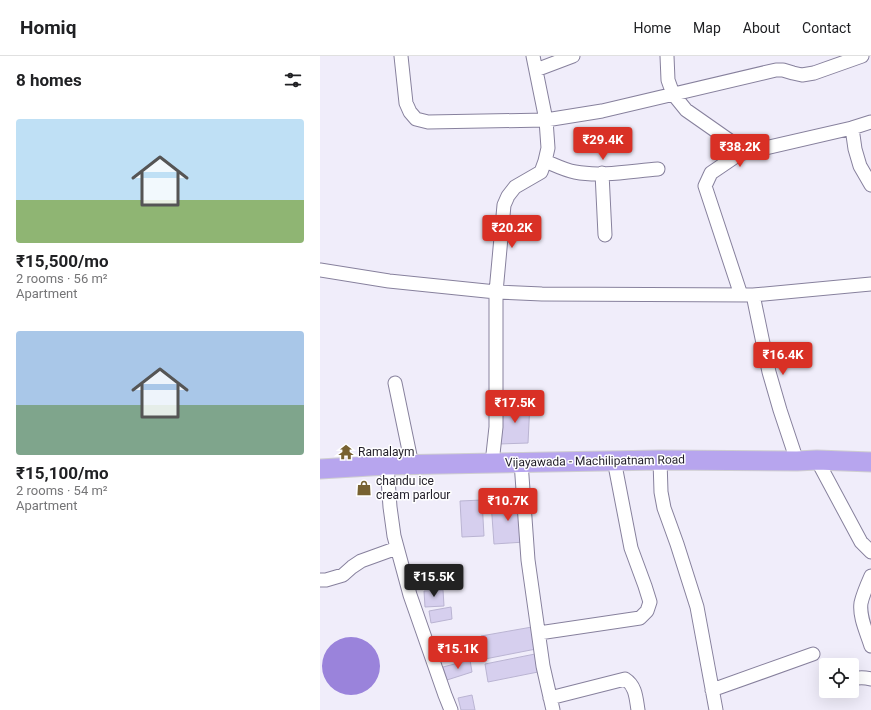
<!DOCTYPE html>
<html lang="en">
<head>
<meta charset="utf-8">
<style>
  body { margin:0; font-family:Roboto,sans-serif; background:#f6f6f6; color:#202124; height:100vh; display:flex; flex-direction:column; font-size:15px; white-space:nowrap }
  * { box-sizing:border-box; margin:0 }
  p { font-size:13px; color:#757577 }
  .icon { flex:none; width:22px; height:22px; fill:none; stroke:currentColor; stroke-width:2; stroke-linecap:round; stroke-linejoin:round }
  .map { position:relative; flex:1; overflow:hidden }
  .sheet { display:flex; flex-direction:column; background:#fff; width:320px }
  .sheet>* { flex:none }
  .fabs { position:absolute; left:499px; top:602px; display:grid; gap:8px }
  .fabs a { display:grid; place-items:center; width:40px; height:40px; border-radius:4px; background:#fff; box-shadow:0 4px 16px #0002; font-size:20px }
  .price { position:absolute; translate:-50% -34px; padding:0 9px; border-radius:4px; background:#d93025; color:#fff; font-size:13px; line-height:26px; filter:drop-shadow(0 1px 2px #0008) }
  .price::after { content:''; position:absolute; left:50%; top:24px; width:12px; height:9px; margin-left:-6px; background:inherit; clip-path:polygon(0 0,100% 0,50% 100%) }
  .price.active { background:#222; color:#fff }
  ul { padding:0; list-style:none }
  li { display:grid; align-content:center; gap:8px; height:212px; padding:0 16px }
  li span { display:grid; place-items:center; height:124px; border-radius:4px; color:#555 }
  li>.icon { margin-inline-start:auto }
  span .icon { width:72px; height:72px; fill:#fffc; stroke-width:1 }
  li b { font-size:17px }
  h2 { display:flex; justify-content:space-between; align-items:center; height:48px; padding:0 16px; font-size:17px }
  header { display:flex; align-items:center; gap:24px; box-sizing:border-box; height:56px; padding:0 20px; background:#fff; border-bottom:1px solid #e0e0e0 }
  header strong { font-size:19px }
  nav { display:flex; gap:22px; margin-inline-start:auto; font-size:14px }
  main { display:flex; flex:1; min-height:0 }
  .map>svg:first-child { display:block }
</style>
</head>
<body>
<header>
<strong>Homiq</strong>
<nav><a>Home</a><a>Map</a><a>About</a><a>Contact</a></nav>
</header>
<main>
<section class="sheet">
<h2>8 homes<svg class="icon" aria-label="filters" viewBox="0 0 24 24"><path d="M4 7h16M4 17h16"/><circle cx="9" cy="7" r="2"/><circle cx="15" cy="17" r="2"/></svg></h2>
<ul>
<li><span style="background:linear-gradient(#bfe0f5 65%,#8fb573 0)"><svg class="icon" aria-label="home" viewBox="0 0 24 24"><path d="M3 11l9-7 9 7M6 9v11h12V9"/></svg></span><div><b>₹15,500/mo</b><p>2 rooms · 56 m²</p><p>Apartment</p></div></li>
<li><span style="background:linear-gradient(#a9c7e8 60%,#7fa58c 0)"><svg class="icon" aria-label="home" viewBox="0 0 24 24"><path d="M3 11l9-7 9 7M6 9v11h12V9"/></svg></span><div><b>₹15,100/mo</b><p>2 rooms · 54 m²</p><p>Apartment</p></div></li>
</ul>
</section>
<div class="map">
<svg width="551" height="654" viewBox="0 0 551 654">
  <rect width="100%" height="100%" fill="#f0edfa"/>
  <!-- water -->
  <path fill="#9a83db" d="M2 610a29 29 0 1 1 58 0a29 29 0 1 1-58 0Z"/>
  <!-- building -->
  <path fill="#d6cfee" stroke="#bab4d2" d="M210 346 208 387 179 388 184 349Z
    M162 444 164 480 142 481 140 445Z
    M202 444 205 486 174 488 171 446Z
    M123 534 124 550 105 551 104 535Z
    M131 551 132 563 111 567 109 555Z
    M212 571 216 593 165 603 161 580Z
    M125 583 127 593 118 595 116 584Z
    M215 598 218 616 168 626 165 608Z
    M150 604 152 616 127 624 123 611Z
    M152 639 155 654H141L138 642Z"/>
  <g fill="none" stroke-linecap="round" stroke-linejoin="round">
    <!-- minor casing -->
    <g stroke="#87819d" stroke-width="15">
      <path id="minor" d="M81 0 86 47 90 56 96 63 108 66 226 64 282 55 456 14H463L473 17 482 19 494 17 542 0
        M347 0 348 24 353 38 366 54 426 96
        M216 14 253 0
        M532 72 535 93 540 110 551 129
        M225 105C235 109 244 114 255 116 281 121 312 115 338 113
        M282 117 285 179
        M0 214 69 225 176 236 222 238 433 239 551 228
        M421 239 385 130 391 117 419 98 532 72 551 66
        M433 239 449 316 460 354 477 405
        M75 327 92 409
        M340 404 341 436 344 452 357 488 377 551 396 654
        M497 404 541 486 551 496
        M201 406 208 504 223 610 233 654
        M172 407 176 371V236L184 149 188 140 195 131 221 116 225 105 228 92 226 64 213 0
        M67 409 70 451 74 480 90 539 125 639 131 654
        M551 520C547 529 543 538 541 547 539 561 547 577 551 590
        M0 524H6L23 519 32 511 41 505 77 492
        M219 577 320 562 327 555 330 546 325 530 311 492 294 404
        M532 623C539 621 544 621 551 623
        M392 634 493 598
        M230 642 305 623C316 630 316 642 318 654"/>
    </g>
    <!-- highway casing -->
    <g stroke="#cecdd0" stroke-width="21">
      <path id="highway" d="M0 413 67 409 340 404 477 405 497 404 551 406"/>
    </g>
    <!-- minor -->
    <use href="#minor" stroke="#fff" stroke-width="13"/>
    <!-- highway -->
    <use href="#highway" stroke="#b7a5ee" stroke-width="19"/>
  </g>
  <!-- icons -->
  <defs>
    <g id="temple-bare" transform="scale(1.2)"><path d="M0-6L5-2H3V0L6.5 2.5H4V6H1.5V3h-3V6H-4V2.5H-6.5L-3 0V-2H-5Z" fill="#776131" stroke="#fff" stroke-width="2.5" paint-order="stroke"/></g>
    <g id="shop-bare" transform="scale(1.2)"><path d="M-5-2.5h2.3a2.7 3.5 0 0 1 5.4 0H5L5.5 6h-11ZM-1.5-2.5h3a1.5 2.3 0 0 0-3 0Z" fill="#776131" stroke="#fff" stroke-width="2.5" paint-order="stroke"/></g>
  </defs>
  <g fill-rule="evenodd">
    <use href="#temple-bare" x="26" y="396"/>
    <use href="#shop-bare" x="44" y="432"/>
  </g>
  <g text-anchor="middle" stroke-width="3" stroke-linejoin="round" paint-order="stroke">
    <!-- poi labels -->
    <g font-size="12" fill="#201d28" stroke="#fff" text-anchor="start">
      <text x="38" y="400">Ramalaym</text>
      <text x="56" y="429">chandu ice<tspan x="56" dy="14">cream parlour</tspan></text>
    </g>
    <!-- street labels -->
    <g font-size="12" fill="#201d28" stroke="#fff">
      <text transform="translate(275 405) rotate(-1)" y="4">Vijayawada - Machilipatnam Road</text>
    </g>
  </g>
</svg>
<div class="fabs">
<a><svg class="icon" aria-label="locate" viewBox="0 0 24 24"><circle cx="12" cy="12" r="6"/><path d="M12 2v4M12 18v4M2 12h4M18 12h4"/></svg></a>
</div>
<b class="price" style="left:283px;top:105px">₹29.4K</b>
<b class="price" style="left:420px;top:112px">₹38.2K</b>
<b class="price" style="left:192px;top:193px">₹20.2K</b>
<b class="price" style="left:463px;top:320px">₹16.4K</b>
<b class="price" style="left:195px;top:368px">₹17.5K</b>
<b class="price" style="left:188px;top:466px">₹10.7K</b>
<b class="price active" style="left:114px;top:542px">₹15.5K</b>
<b class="price" style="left:138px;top:614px">₹15.1K</b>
</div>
</main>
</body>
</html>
